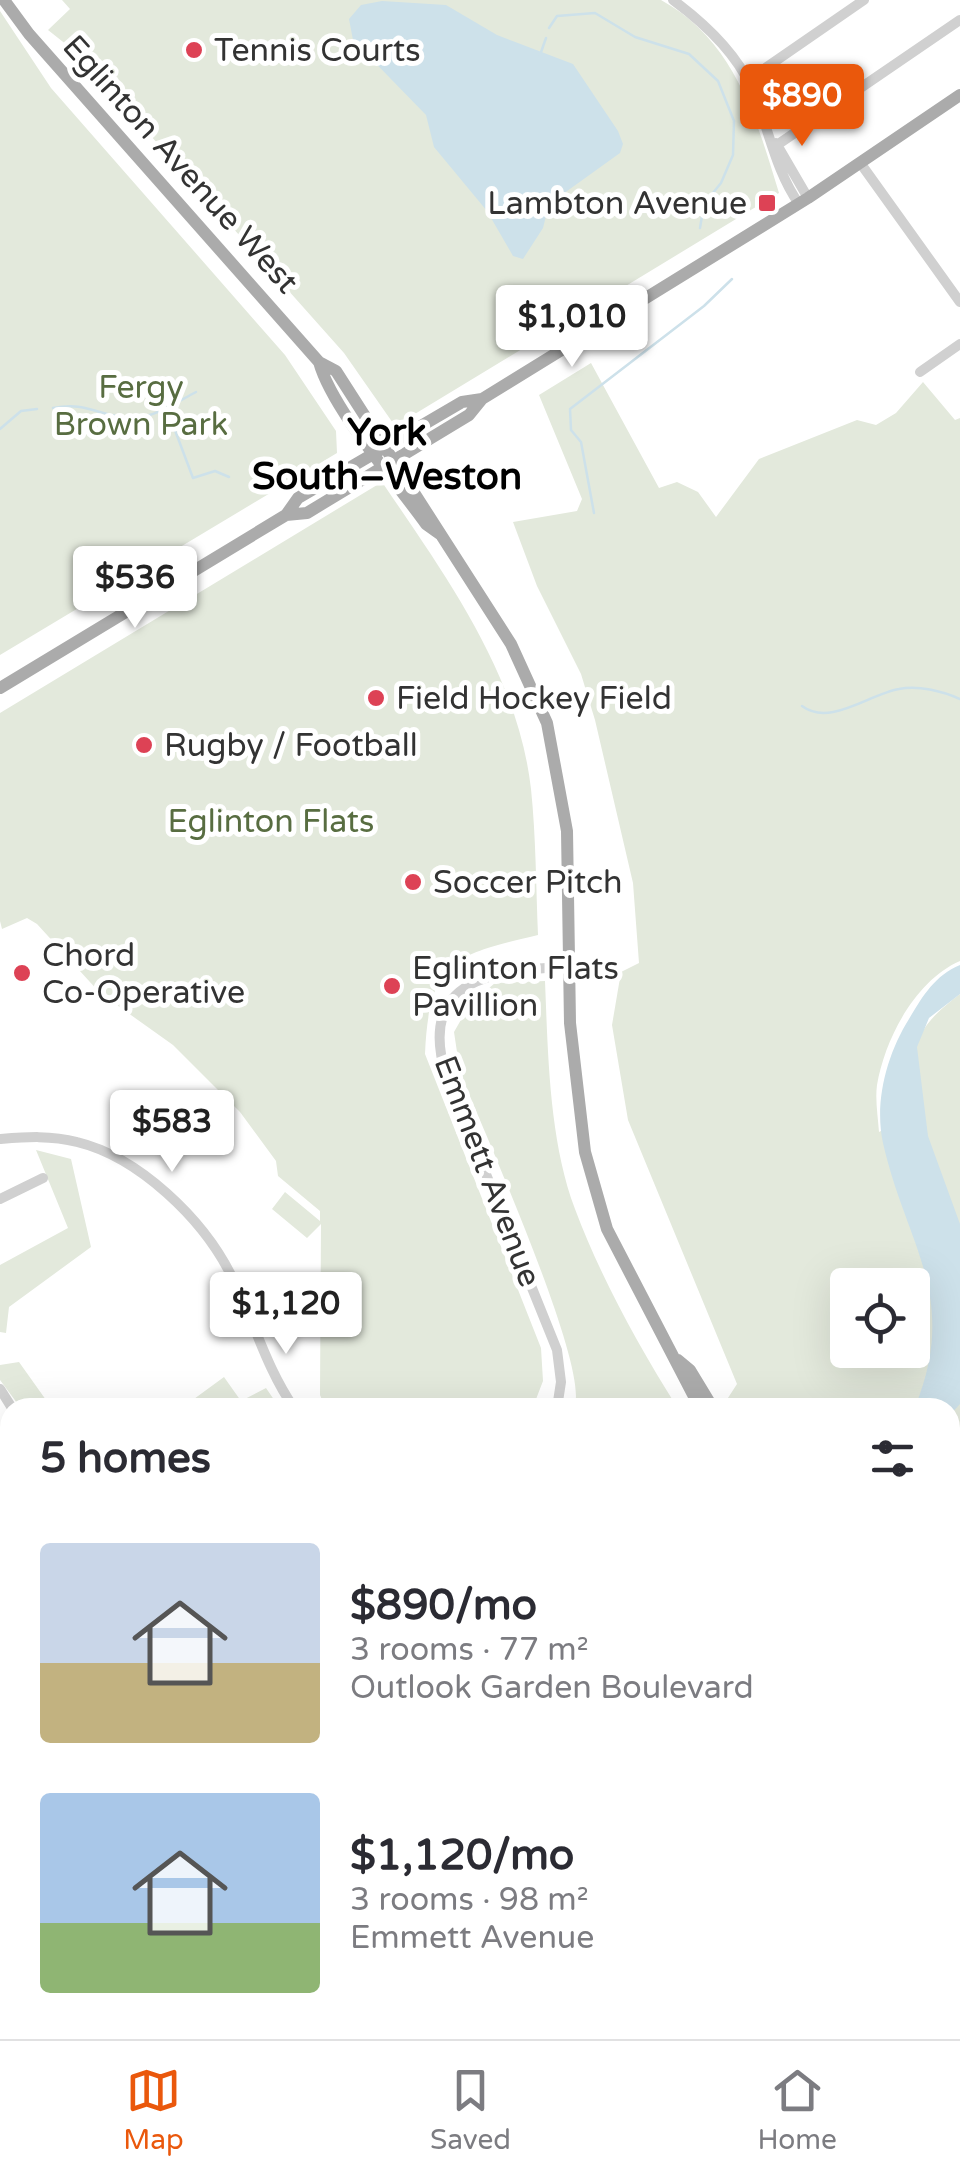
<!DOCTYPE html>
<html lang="en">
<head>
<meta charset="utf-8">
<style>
  body { margin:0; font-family:"Varela Round",sans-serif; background:#f7f7f7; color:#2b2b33; height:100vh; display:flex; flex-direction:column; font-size:38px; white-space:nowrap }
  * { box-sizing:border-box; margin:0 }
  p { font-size:32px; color:#7c7c81 }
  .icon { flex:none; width:55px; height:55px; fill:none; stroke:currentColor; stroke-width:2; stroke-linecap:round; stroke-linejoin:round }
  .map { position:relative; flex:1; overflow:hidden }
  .drawer { position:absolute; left:0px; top:1398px; width:960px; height:642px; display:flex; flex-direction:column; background:#fff; border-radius:30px 30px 0 0; box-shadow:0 10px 40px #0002 }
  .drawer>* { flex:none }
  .tools { position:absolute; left:830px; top:1268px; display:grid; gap:20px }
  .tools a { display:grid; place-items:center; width:100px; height:100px; border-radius:10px; background:#fff; box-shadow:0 10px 40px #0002; font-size:50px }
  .price { position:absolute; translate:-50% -85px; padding:0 22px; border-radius:10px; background:#fff; color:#222; font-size:32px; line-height:65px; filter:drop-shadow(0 2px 5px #0008) }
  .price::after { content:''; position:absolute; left:50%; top:60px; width:30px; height:22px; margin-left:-15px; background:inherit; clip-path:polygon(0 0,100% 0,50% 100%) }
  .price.selected { background:#ea580c; color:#fff }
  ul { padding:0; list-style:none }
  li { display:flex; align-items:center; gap:30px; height:250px; padding:0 40px }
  li span { display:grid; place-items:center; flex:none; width:280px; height:200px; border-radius:10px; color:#555 }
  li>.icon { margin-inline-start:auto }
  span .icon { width:120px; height:120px; fill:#fffc; stroke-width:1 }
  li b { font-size:42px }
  h2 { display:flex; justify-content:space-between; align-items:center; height:120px; padding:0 40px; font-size:42px }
  .dock { display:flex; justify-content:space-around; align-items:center; height:140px; border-top:2px solid #e1e1e2; background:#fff; font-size:28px; color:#7c7c81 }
  .dock a { display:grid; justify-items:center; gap:5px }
  .dock .selected { color:#ea580c }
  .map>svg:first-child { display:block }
</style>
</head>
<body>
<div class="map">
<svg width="960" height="2039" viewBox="0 0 960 2039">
  <rect width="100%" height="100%" fill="#fff"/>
  <!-- green -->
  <path fill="#e3e9dc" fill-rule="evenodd" d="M62 0H661C734 40 756 117 779 193L395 426 344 353 77 53 48 30 70 9Z
    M0 11 51 88 285 355 336 431 337 453 0 655Z
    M591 363 659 488 677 482 698 492 716 517 759 459 857 420 876 425 896 413 923 382 955 420 960 418V961C916 980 885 1038 877 1085 875 1100 878 1117 879 1132L918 1112C914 1049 906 1035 960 994V1486L950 1497V1408H730L726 1401 737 1384 628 1120 612 1025 621 972 639 963 633 883 595 720 581 674 537 586 513 522 577 511 582 499 539 395ZM848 1285H912V1350H848Z
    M382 482C445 575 518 674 531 789 536 837 536 887 538 935 453 955 429 961 425 1054L541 1348 543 1381 533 1407H325L320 1395 321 1224 307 1238 272 1209 285 1192 320 1221V1211L278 1176 276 1161 240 1112 173 1045 100 993 37 924 27 918 2 929 0 921V713Z
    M545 981C548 1054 549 1140 575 1209 601 1278 638 1345 677 1407H574C592 1371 480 1123 460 1072L454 1032 470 1004 495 983Z
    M36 1150 71 1159 91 1247 9 1307 6 1333 0 1332V1265L68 1228Z
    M19 1362 51 1407H20L0 1380V1365Z
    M224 1377 241 1401 266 1388 279 1407H183Z
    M0 1778 10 1789V2030H371L360 2039H0Z"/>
  <!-- water -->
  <path fill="#cde1ea" d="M382 1 446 5 497 35 573 64 618 131 623 144 620 153 549 204 543 228 523 259 513 256 487 211 434 147 426 115 353 40 349 19 361 5Z
    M960 965V994L929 1018 917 1047 928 1136 960 1224V1404L950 1415V1408L915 1407C960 1296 906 1245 883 1143 874 1102 887 1054 909 1019 922 997 935 975 960 965Z"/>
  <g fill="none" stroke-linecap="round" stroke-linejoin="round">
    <!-- stream -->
    <path stroke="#cde1ea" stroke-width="2.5" d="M549 28 557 16 595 13 635 37 689 54 718 81 734 121 733 155 721 183 704 204 700 228
      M540 55 546 38
      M53 408C86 402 92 413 122 417 149 422 173 404 196 392
      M167 409 193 478 215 471 229 477
      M0 429 21 411 37 409
      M594 513 581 442 571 430 570 409 704 306 732 279
      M802 706C830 727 869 694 899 689 918 685 942 691 960 699"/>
    <!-- minor -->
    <path stroke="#d0d0d0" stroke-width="10" d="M673 0C704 23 735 51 751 87 769 127 774 168 799 204
      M748 80 864 0
      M776 143 808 198
      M777 145 960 20
      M861 164 960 302
      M920 372 960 344
      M0 1139C26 1137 51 1135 77 1142 139 1157 203 1219 231 1275 254 1320 265 1366 294 1408
      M0 1199 43 1178
      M0 1389 12 1408
      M557 1408 561 1382 557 1350 446 1075C416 977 497 969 570 967
      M950 1544 960 1554
      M575 2030 580 2039
      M827 2030 834 2039"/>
    <!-- major -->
    <path stroke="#ababab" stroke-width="12" d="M4 0 29 34 319 362 336 371 511 644 547 723 567 831 570 1023 585 1152 607 1229 700 1408
      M319 362C332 409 396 482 426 524L440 534
      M286 515 307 513 469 415 482 399 808 198 960 95
      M0 688 286 515 298 498 462 402 482 399
      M678 1360 690 1370 713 1408
      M950 1528 960 1517
      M950 1799 960 1816
      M379 2039 391 2030"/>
  </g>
  <!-- markers -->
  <g fill="#dd4255" stroke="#fff" stroke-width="4">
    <circle cx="194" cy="50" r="10"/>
    <rect x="757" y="193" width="20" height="20" rx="5"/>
    <circle cx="376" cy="698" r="10"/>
    <circle cx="144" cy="745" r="10"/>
    <circle cx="413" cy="882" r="10"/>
    <circle cx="22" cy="973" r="10"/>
    <circle cx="392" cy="986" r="10"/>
  </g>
  <g text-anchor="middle" stroke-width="10" stroke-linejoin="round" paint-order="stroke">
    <!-- poi labels -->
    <g font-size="32" fill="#333" stroke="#fff" text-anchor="start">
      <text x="214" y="61">Tennis Courts</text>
      <text x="747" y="214" text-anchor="end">Lambton Avenue</text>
      <text x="396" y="709">Field Hockey Field</text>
      <text x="164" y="756">Rugby / Football</text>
      <text x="433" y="893">Soccer Pitch</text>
      <text x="42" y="966">Chord<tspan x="42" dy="37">Co-Operative</tspan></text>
      <text x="412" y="979">Eglinton Flats<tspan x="412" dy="37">Pavillion</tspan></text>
    </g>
    <!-- street labels -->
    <g font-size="32" fill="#333" stroke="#fff">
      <text transform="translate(181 164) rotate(48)" y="11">Eglinton Avenue West</text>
      <text transform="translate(488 1171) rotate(69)" y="11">Emmett Avenue</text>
    </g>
    <!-- park labels -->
    <g font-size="32" fill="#586d41" stroke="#fff">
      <text x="141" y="398">Fergy<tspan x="141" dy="37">Brown Park</tspan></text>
      <text x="271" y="832">Eglinton Flats</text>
    </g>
    <!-- quarter labels -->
    <g font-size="38" font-weight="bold" fill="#000" stroke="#fff">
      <text x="387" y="445">York<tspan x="387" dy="44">South–Weston</tspan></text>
    </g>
  </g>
</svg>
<div class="tools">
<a><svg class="icon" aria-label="locate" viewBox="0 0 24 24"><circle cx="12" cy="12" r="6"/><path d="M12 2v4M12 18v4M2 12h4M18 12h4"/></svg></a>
</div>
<b class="price selected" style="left:802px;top:149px">$890</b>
<b class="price" style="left:572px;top:370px">$1,010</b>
<b class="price" style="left:135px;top:631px">$536</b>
<b class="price" style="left:172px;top:1175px">$583</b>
<b class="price" style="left:286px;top:1357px">$1,120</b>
<section class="drawer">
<h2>5 homes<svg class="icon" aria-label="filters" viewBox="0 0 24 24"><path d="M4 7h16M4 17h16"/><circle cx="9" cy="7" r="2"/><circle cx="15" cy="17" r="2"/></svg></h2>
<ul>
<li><span style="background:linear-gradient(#c9d6e8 60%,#c2b280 0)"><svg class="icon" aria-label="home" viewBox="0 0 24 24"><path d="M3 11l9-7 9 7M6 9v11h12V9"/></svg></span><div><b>$890/mo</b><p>3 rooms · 77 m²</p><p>Outlook Garden Boulevard</p></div></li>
<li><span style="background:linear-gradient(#a9c7e8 65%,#8fb573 0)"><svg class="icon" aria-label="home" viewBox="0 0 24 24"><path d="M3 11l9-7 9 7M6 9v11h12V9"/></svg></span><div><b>$1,120/mo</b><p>3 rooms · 98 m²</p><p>Emmett Avenue</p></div></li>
</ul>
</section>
</div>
<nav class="dock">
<a class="selected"><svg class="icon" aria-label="map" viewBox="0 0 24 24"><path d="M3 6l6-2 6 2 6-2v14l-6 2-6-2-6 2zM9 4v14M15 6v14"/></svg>Map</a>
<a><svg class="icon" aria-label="saved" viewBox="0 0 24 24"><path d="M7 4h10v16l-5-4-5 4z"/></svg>Saved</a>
<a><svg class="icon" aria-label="home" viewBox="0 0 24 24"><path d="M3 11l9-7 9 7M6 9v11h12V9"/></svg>Home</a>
</nav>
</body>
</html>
